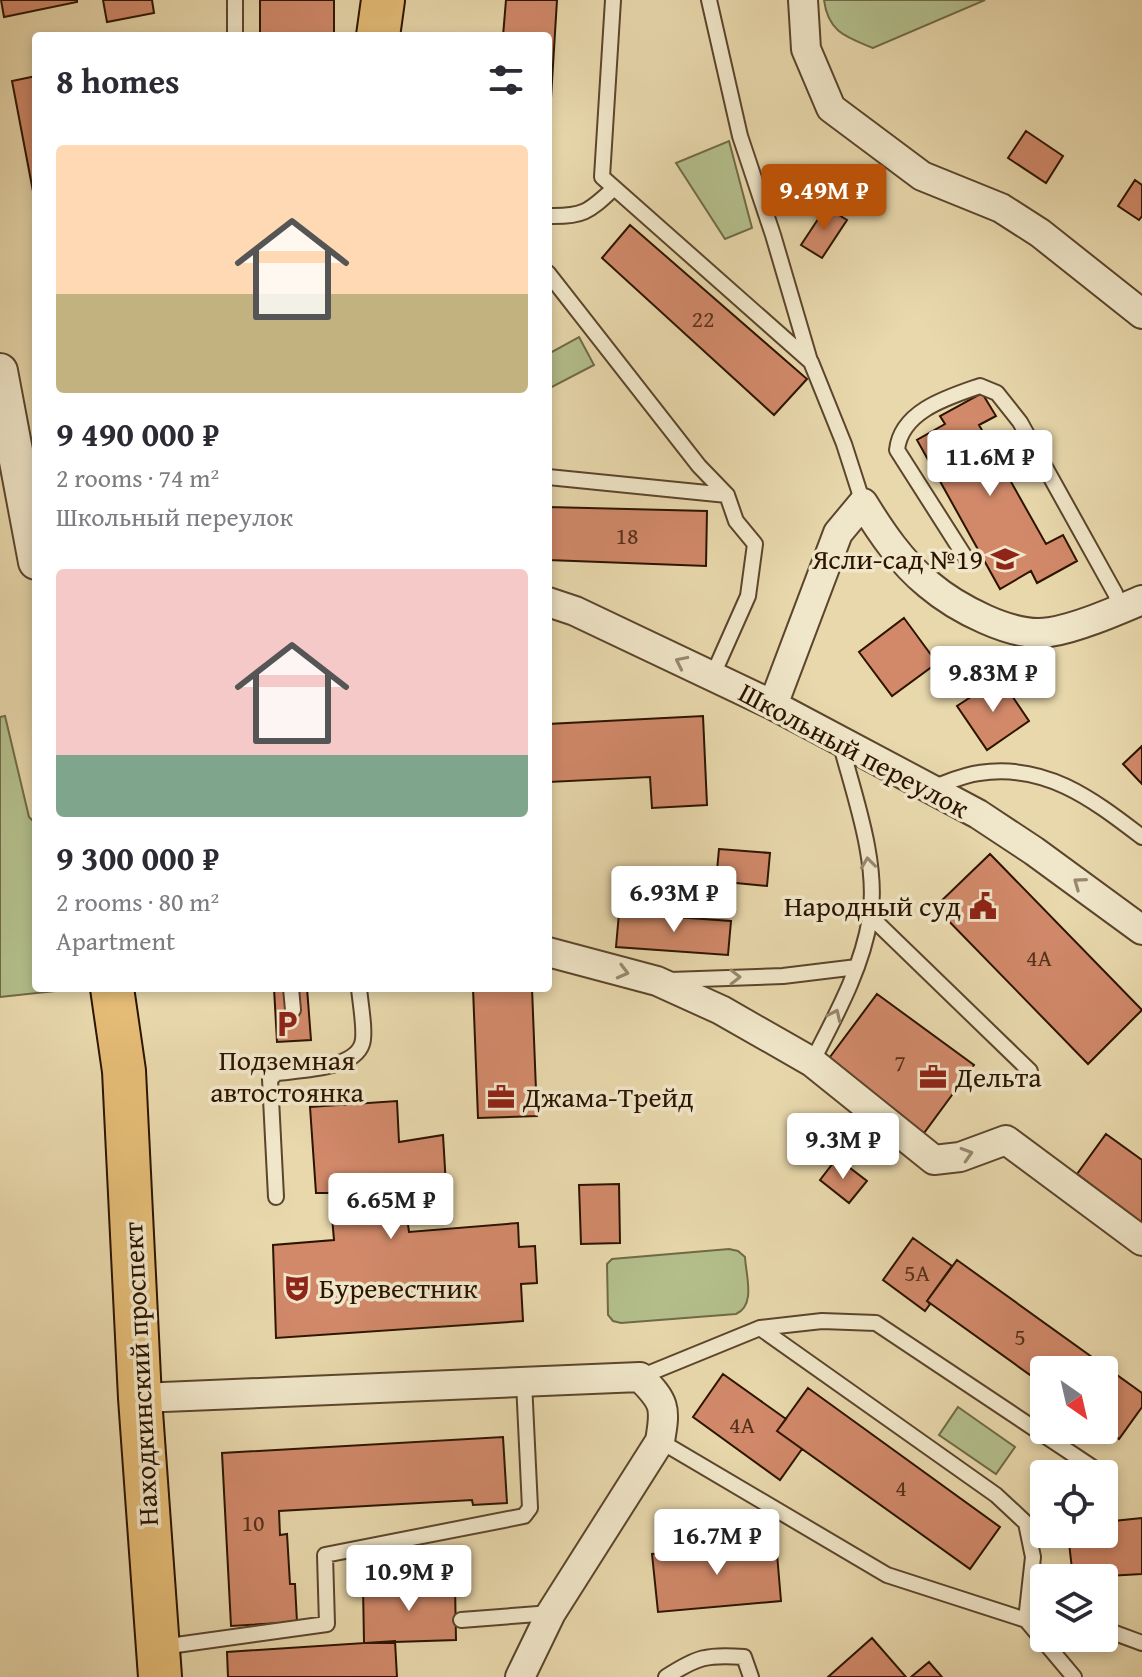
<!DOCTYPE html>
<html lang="en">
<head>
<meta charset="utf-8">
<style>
  body { margin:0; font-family:"Gentium Book Plus",serif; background:#f2f2f3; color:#2b2b33; height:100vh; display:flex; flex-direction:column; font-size:30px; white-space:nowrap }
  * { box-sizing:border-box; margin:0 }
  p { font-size:26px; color:#7c7c81 }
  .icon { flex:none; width:44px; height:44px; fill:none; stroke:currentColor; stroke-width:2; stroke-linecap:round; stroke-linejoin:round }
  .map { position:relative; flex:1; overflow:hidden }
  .sheet { position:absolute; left:32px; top:32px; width:520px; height:960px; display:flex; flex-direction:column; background:#fff; border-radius:8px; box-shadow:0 4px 12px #0003 }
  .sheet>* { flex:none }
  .needle { width:52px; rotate:146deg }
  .controls { position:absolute; left:1030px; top:1356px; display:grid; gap:16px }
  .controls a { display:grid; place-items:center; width:88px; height:88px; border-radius:8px; background:#fff; box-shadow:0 4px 12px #0003; font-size:40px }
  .price { position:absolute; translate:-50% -68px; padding:0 18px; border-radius:8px; background:#fff; color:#222; font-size:26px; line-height:52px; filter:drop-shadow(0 2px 4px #0008) }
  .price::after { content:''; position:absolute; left:50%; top:48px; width:24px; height:18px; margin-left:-12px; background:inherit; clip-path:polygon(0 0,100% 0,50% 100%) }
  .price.active { background:#b45309; color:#fff }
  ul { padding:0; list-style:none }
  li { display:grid; align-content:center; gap:16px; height:424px; padding:0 24px }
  li span { display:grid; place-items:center; height:248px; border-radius:8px; color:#555 }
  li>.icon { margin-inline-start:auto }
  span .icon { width:144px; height:144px; fill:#fffc; stroke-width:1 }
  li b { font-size:34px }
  h2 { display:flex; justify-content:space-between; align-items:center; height:96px; padding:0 24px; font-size:34px }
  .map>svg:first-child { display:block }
</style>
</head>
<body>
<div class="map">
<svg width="1142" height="1677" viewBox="0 0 1142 1677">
  <rect width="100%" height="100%" fill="#e8d8ac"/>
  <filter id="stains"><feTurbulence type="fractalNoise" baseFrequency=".0025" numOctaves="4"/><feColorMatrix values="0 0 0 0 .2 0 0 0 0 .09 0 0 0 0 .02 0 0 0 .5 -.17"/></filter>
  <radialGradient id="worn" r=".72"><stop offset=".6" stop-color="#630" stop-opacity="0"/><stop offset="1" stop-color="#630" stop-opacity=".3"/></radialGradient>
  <!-- green -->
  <path fill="#b3bf8c" stroke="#706a46" stroke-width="2" d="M824 0H985L873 48C846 37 828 32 824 0Z
    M729 141 752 228 725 239 676 163Z
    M579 337 594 365 550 388 548 354Z
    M5 716 29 817 36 824V988L74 989 0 997V717Z
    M729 1249 738 1251 745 1257C746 1276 756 1305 736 1314L621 1323 613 1321 608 1315 607 1264 612 1259Z
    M958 1407 1015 1447 996 1474 939 1435Z"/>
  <!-- building -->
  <path fill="#d1896a" stroke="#2c1401" stroke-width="2" d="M1 0H77V2L4 17Z
    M103 0H152L154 13 107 22Z
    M260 0H334V36H260Z
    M506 0H557L548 147V36H503Z
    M36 76V207L12 81Z
    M1026 131 1063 156 1046 183 1008 158Z
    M1135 180 1142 185V216L1139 220 1118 206Z
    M826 207 847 220 822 258 801 245Z
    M630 225 807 379 774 415 602 258Z
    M982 393 996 416 979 425 1046 544 1063 535 1077 561 1037 583 1031 571 1000 589 917 440 945 424 940 416Z
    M548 507 707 511 706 566 548 560Z
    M904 618 937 663 892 696 859 652Z
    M1000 678 1029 721 987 750 957 706Z
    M703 716 707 805 652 808 650 777 549 782 548 724Z
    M1142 746V784L1123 764Z
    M719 849 770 853 767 886 716 881Z
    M990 854 1142 1010 1088 1064 935 907Z
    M619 913 731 921 728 955 616 947Z
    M274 988H307L311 1040 277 1042Z
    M473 988H532L537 1116 478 1118Z
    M877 994 974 1065 924 1133 827 1061Z
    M397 1101 399 1142 443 1135 446 1186 403 1188 409 1232 518 1223 519 1247 535 1246 537 1283 521 1284 523 1321 276 1338 273 1245 334 1240 330 1193H316L310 1107Z
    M1106 1134 1142 1160V1223L1077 1174Z
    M837 1158 867 1181 849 1203 820 1180Z
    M619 1184 620 1243 581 1244 579 1185Z
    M913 1238 952 1266 927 1301 930 1304 925 1311 883 1280Z
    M957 1260 1142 1393V1407L1119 1439 1104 1428V1370H1044V1385L927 1301Z
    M723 1374 786 1419 777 1431 802 1449 780 1480 693 1417Z
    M808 1388 1000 1527 970 1569 777 1431Z
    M503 1437 507 1503 473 1505 472 1500 279 1511 280 1535 287 1534 290 1584H295L297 1622 231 1626 222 1453Z
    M1142 1518V1574L1073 1578 1068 1534H1104V1522Z
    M776 1542 781 1601 658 1612 652 1554Z
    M455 1584 456 1640 364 1643 363 1586Z
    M872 1638 906 1677H828Z
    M395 1641 397 1677H228L227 1652Z
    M929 1662 942 1677H911Z"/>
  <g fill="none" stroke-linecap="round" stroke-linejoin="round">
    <!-- service casing -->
    <g stroke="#5b452c" stroke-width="18">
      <path id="service" d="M613 0 602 177 811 362 844 444 863 503
        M709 0 740 136 773 235 810 361
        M235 36V0
        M548 216C582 217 589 212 613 189
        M548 273 699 466 727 495 736 521 755 544 748 596 712 677
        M548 477 727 495
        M969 563 897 450C901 411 948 397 980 386L997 393 1020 422 1115 593 1121 609
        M931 788C946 783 963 775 979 773 1046 763 1092 799 1142 837
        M871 917 1030 1071
        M670 980 783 976 857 967
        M291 988 293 1010
        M812 1062C835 1017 862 969 870 918 879 863 854 795 840 742
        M276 1197 270 1079 277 1073C300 1070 354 1069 362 1044 366 1033 360 1001 359 988
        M760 1328 996 1495 1026 1523 1033 1557 1026 1620 1074 1677
        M640 1377 760 1328 822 1321 876 1323 1092 1467
        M660 1441 887 1575 1026 1620 1044 1622
        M461 1620 551 1613
        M1104 1629 1142 1643
        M162 1647 327 1624 325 1555 524 1516 530 1508 524 1382
        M666 1677C697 1657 707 1654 744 1657L751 1677"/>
    </g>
    <!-- minor casing -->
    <g stroke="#5b452c" stroke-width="32">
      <path id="minor" d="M803 0 806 49 831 108 922 176 1001 208 1040 233 1142 314
        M548 602 575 611 773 705 978 814 1034 851 1142 930
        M773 705 838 533 863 503C881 532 901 562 928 584 955 607 1013 639 1050 632 1077 628 1116 611 1142 600
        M548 952 657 981 721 1010 812 1062 934 1160 960 1157 1006 1140 1142 1241
        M140 1398 640 1377C665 1402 666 1407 660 1441L551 1613 520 1677"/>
    </g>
    <!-- tertiary casing -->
    <g stroke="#5b452c" stroke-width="38">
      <path id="tertiary" d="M0 371 36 562"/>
    </g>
    <!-- primary casing -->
    <g stroke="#2c1401" stroke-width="46">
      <path id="primary" d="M378 36 383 0
        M112 988 124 1071 140 1398 160 1677"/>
    </g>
    <!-- service -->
    <use href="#service" stroke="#f0e6c9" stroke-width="14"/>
    <!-- minor -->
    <use href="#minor" stroke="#f0e6c9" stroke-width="28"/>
    <!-- tertiary -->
    <use href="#tertiary" stroke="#f0e6c9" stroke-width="34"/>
    <!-- primary -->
    <use href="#primary" stroke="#e4bc76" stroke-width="42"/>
  </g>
  <!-- one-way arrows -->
  <defs><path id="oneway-chevron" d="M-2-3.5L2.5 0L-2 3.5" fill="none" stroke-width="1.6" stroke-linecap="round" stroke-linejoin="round" transform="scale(2)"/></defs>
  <g stroke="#98886f">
    <use href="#oneway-chevron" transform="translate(681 662) rotate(-154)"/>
    <use href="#oneway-chevron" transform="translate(868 863) rotate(-97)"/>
    <use href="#oneway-chevron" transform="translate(1079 883) rotate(-144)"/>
    <use href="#oneway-chevron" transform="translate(623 972) rotate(15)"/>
    <use href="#oneway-chevron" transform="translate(735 977) rotate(-1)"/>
    <use href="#oneway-chevron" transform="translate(835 1015) rotate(-65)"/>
    <use href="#oneway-chevron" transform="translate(967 1154) rotate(-17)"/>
  </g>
  <!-- icons -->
  <defs>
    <g id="school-bare" transform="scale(2.16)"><path d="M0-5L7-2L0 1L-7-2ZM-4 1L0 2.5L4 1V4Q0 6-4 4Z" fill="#8f2418" stroke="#f0e6c9" stroke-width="2.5" paint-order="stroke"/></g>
    <g id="civic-bare" transform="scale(2.16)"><path d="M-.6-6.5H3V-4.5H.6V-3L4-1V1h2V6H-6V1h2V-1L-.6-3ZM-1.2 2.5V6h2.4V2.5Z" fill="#8f2418" stroke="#f0e6c9" stroke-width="2.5" paint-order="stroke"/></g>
    <g id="parking-bare" transform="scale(2.16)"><path d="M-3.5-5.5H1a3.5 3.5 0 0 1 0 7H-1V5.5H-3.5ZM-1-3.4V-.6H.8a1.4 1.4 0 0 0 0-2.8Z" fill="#8f2418" stroke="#f0e6c9" stroke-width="2.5" paint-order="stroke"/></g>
    <g id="office-bare" transform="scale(2.16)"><path d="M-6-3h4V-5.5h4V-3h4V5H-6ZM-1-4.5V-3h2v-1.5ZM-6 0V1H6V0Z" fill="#8f2418" stroke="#f0e6c9" stroke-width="2.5" paint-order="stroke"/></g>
    <g id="theatre-bare" transform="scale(2.16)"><path d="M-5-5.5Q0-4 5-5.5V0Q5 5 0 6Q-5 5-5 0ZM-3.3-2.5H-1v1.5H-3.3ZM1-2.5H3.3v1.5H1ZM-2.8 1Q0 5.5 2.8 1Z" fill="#8f2418" stroke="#f0e6c9" stroke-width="2.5" paint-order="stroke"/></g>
  </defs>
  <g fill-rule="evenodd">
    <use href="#school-bare" x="1005" y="559"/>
    <use href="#civic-bare" x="983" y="906"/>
    <use href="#parking-bare" x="287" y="1024"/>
    <use href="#office-bare" x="933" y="1077"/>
    <use href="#office-bare" x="501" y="1097"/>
    <use href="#theatre-bare" x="297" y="1288"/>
  </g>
  <g text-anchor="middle" stroke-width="7" stroke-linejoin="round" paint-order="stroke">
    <!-- number labels -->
    <g font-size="24" fill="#55311b">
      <text x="703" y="327">22</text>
      <text x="627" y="544">18</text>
      <text x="1039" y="966">4А</text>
      <text x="900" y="1071">7</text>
      <text x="917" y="1281">5А</text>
      <text x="1020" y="1345">5</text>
      <text x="742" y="1433">4А</text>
      <text x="901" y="1496">4</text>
      <text x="253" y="1531">10</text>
    </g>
    <!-- poi labels -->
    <g font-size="28" fill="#2c1401" stroke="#f0e6c9" text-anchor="start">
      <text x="983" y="569" text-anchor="end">Ясли-сад №19</text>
      <text x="961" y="916" text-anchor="end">Народный суд</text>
      <text x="287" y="1070" text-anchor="middle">Подземная<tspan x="287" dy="32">автостоянка</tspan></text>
      <text x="955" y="1087">Дельта</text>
      <text x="523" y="1107">Джама-Трейд</text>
      <text x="319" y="1298">Буревестник</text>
    </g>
    <!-- street labels -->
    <g font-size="28" fill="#2c1401" stroke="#f0e6c9">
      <text transform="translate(854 750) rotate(28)" y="10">Школьный переулок</text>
      <text transform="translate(140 1374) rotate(-93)" y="10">Находкинский проспект</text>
    </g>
  </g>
  <rect width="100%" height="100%" filter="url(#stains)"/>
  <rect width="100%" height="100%" fill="url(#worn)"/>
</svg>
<div class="controls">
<a><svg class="needle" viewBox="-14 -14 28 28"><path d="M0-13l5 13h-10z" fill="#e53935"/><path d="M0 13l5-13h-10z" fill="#7c7c81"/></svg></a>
<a><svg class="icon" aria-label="locate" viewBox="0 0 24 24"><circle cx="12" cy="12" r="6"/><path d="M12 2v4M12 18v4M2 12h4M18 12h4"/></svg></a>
<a><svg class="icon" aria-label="layers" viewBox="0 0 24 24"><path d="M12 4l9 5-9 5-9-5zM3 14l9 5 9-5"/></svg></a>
</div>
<b class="price active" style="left:824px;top:232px">9.49M ₽</b>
<b class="price" style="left:990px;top:498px">11.6M ₽</b>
<b class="price" style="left:993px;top:714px">9.83M ₽</b>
<b class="price" style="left:674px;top:934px">6.93M ₽</b>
<b class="price" style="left:843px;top:1181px">9.3M ₽</b>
<b class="price" style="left:391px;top:1241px">6.65M ₽</b>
<b class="price" style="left:717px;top:1577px">16.7M ₽</b>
<b class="price" style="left:409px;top:1613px">10.9M ₽</b>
<section class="sheet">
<h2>8 homes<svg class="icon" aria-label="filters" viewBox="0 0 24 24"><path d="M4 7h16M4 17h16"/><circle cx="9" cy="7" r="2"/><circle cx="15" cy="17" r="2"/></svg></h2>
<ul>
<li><span style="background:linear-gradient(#ffd9b3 60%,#c2b280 0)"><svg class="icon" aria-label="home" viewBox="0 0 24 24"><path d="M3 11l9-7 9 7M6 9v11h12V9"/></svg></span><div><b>9 490 000 ₽</b><p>2 rooms · 74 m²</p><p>Школьный переулок</p></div></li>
<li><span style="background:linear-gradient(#f6c9c9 75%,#7fa58c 0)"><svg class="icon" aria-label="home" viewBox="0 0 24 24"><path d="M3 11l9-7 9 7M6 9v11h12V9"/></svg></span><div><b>9 300 000 ₽</b><p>2 rooms · 80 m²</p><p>Apartment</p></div></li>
</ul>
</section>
</div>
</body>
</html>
